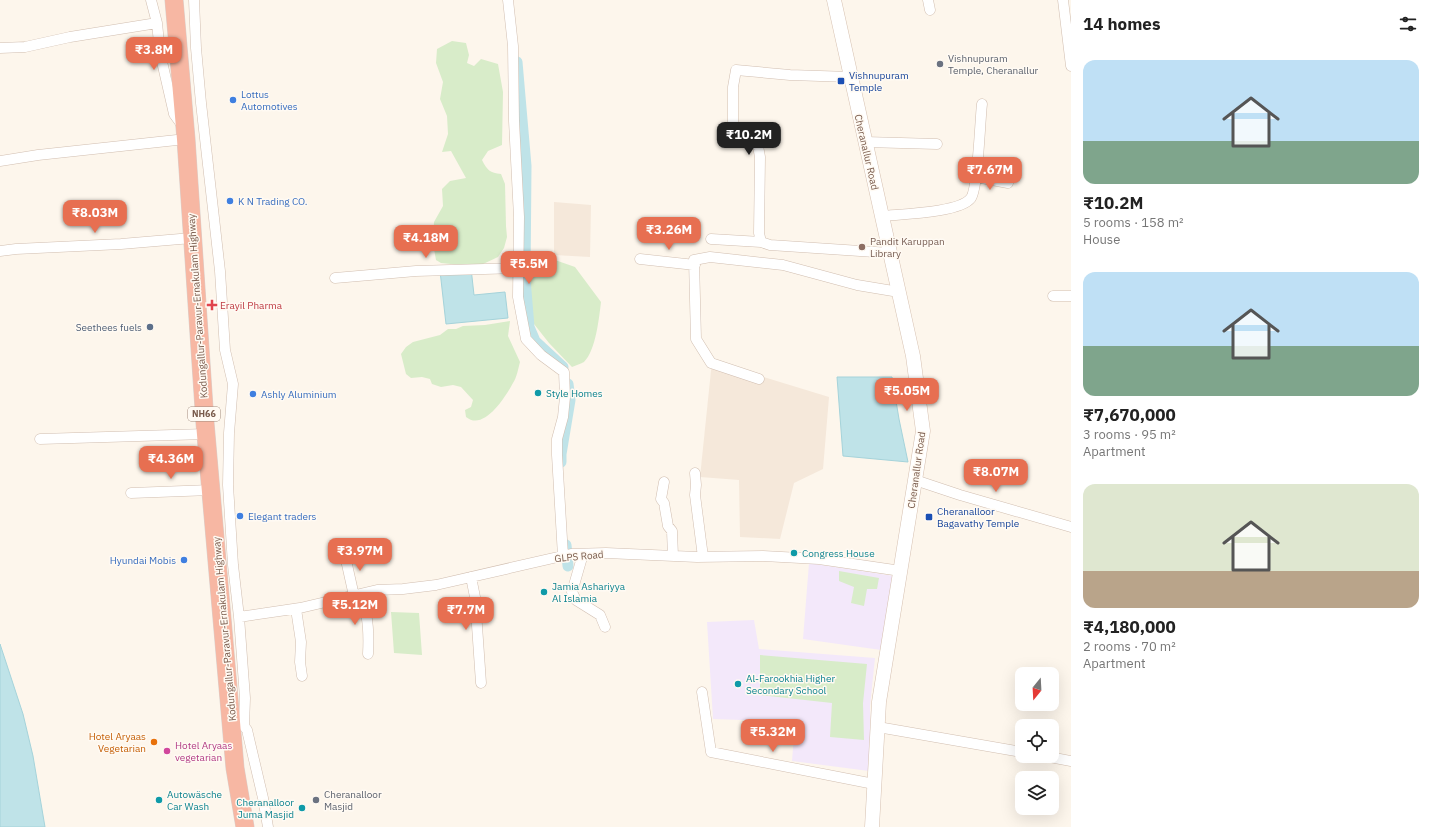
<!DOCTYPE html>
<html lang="en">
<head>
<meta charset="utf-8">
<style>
  body { margin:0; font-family:"IBM Plex Sans",sans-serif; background:#f2f2f2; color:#222; height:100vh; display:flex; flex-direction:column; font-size:15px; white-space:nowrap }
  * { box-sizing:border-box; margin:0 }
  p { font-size:13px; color:#767676 }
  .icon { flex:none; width:22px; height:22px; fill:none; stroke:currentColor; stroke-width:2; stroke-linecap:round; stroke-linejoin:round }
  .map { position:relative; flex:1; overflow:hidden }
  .details { display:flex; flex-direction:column; background:#fff; width:360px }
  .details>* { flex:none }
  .needle { width:26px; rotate:198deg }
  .fabs { position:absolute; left:1015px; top:667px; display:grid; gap:8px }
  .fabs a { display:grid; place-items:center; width:44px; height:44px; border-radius:8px; background:#fff; box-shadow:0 4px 16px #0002; font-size:20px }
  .price { position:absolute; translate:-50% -34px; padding:0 9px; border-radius:8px; background:#e76f51; color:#fff; font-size:13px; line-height:26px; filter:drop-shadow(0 1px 2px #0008) }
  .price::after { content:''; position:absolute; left:50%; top:24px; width:12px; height:9px; margin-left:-6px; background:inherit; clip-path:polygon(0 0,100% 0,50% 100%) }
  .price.selected { background:#222; color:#fff }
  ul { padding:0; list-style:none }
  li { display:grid; align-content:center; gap:8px; height:212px; padding:0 12px }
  li span { display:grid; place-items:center; height:124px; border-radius:12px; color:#555 }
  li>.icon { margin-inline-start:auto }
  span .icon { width:72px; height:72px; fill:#fffc; stroke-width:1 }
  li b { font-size:17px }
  h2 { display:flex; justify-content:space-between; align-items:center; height:48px; padding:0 12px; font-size:17px }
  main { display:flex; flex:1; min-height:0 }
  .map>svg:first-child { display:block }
</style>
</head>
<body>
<main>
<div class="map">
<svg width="1071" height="827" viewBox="0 0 1071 827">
  <rect width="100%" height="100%" fill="#fdf6ec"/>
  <!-- residential -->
  <path fill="#f5e8da" d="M554 202 591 205 590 257 554 255Z
    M712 361 829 397 823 469 794 483 780 539 740 537 739 480 700 477Z"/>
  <!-- education -->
  <path fill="#f3e8fa" d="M809 563 894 576 881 650 803 639Z
    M754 620 759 649 875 658 870 706 871 742 869 771 792 761 795 722 713 719 707 622Z"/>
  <!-- green -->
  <path fill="#d8ecc9" d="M452 41 466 43 469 55 467 63 474 66 481 59 498 64 503 92 502 145 488 151 482 160C487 170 490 173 501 174L505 184 506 226 507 237 504 248 498 257 481 265 473 264 462 265 451 264 441 263 436 260 433 243 434 222 443 206 442 189 450 181 466 178 451 151 442 152 448 134 447 116 440 99 443 82 436 63 437 49Z
    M555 260 575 267 601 302C599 318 596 350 584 362 581 364 576 365 572 367L549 343 534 324 527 291 535 268Z
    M510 321 508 336 520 362C518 369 517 377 513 383 506 396 484 432 466 417L465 410 471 407 473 400 461 387 453 385 441 387 432 384 430 379 422 377 411 378 406 374 401 354 406 347 413 342 440 335 448 329H456L463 326 485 325Z
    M839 571 879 578 877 589H867L864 606 851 603 854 587 839 581Z
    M391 612 419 613 422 655 394 653Z
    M760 655 867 664 863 703 864 740 830 737 832 703 760 695Z"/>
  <!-- water -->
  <path fill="#bfe3e8" stroke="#a5d3da" d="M471 268 474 295 505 292 508 318 446 324 440 271Z
    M837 377H892L899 419 908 462 843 456Z
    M0 644 23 714 33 756 45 827H0Z"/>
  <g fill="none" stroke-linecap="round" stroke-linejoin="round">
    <!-- canal -->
    <path stroke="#bfe3e8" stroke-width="11" d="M517 62 526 166 525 279 529 327 535 341 563 367
      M561 462V454L570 400 568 384
      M566 545 568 566"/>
    <!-- street casing -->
    <g stroke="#d1beb0" stroke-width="11">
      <path id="street" d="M151 0 157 23 160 53 174 114 182 125
        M194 0 196 48 201 103 220 271 225 350 233 384 229 433 228 485 233 565 239 617 245 698 244 726 247 730 263 798 268 827
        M508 0 513 46 514 121 519 217 518 297 526 339 541 355 564 372 565 397 563 417 557 439V455L563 556
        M928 0 930 10
        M1063 0 1071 66
        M0 48 25 47 70 37 157 23
        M850 77 790 75 736 70 733 87V129L758 146 760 157 759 233 761 242 770 245 890 253
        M865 142 937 144
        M0 161 38 155 186 139
        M976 177 1008 183
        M882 216C900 214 960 213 971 198 978 188 980 120 982 104
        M711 239 761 242
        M0 251 16 249 121 244 192 238
        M640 259 695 265
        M335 278 416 271 518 268
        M1053 296H1071
        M759 379 711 363 696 339 694 260 710 257 783 265 857 285 899 292
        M40 439 206 434
        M695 473 696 485 695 495 703 557
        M915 480 960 495 1071 527
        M664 482 661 499 664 503 668 526 672 531 673 556
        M131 493 211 490
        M346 551V560L354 596
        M583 554 572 592 576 600 600 615 605 627
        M471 577 475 597 481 683
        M360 595C368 611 369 636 368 654
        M296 609 301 642 300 662 302 676
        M239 617 300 608 377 590 403 589 436 585 571 554 606 553 697 557 763 556 819 559 901 571
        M702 692 711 752 874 784
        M878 727 1022 752
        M1044 756 1071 761"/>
    </g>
    <!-- secondary casing -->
    <g stroke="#d6c0b0" stroke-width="15">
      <path id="secondary" d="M834 0 913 356 923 431 879 702 872 827"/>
    </g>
    <!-- highway casing -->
    <g stroke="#dad1cd" stroke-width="19">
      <path id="highway" d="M174 0 186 139 205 423 235 768 245 827"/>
    </g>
    <!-- street -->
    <use href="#street" stroke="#fff" stroke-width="10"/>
    <!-- secondary -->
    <use href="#secondary" stroke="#fff" stroke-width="14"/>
    <!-- highway -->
    <use href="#highway" stroke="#f7b7a3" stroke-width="18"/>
  </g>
  <!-- markers -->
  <g fill="#6b7280" stroke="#fffaf3" stroke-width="1.5">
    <circle cx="940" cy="64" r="4"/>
    <circle cx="316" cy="800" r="4"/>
  </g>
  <g fill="#1a4fb4" stroke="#fffaf3" stroke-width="1.5">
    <rect x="837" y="77" width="8" height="8" rx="2"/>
    <rect x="925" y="513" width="8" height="8" rx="2"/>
  </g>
  <g fill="#3f7fe0" stroke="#fffaf3" stroke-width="1.5">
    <circle cx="233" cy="100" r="4"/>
    <circle cx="230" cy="201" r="4"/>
    <circle cx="253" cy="394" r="4"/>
    <circle cx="240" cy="516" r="4"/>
    <circle cx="184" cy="560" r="4"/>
  </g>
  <circle fill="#8d6e63" stroke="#fffaf3" stroke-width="1.5" cx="862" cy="247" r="4"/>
  <path fill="#e0444e" stroke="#fffaf3" stroke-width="1.5" d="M210 299h4v4h4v4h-4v4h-4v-4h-4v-4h4z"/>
  <circle fill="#5c6f8a" stroke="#fffaf3" stroke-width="1.5" cx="150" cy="327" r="4"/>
  <g fill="#0f9aa8" stroke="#fffaf3" stroke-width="1.5">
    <circle cx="538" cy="393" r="4"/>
    <circle cx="794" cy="553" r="4"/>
    <circle cx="544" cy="592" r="4"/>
    <circle cx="738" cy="684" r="4"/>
    <circle cx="159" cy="800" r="4"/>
    <circle cx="302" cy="808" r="4"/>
  </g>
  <circle fill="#e8710a" stroke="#fffaf3" stroke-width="1.5" cx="154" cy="742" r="4"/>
  <circle fill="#d1479c" stroke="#fffaf3" stroke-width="1.5" cx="167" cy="751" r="4"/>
  <g text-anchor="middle" stroke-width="3" stroke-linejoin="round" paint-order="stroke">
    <!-- shield labels -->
    <rect fill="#fffaf3" stroke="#a28b7f" stroke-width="1" x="188" y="407" width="32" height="14" rx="3"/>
    <g font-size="9" font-weight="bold" fill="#7a5c4d">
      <text x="204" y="417">NH66</text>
    </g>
    <!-- worship labels -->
    <g font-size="10" fill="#5b616d" stroke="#fffaf3" text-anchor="start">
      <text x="948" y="62">Vishnupuram<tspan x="948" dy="12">Temple, Cheranallur</tspan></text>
      <text x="324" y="798">Cheranalloor<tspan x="324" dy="12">Masjid</tspan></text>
    </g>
    <!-- transit labels -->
    <g font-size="10" fill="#164399" stroke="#fffaf3" text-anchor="start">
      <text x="849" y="79">Vishnupuram<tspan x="849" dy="12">Temple</tspan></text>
      <text x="937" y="515">Cheranalloor<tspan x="937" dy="12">Bagavathy Temple</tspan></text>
    </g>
    <!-- shop labels -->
    <g font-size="10" fill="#366cbe" stroke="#fffaf3" text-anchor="start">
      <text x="241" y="98">Lottus<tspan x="241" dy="12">Automotives</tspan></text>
      <text x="238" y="205">K N Trading CO.</text>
      <text x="261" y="398">Ashly Aluminium</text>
      <text x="248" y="520">Elegant traders</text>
      <text x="176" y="564" text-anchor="end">Hyundai Mobis</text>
    </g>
    <!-- street labels -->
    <g font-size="10" fill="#7a5c4d" stroke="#fffaf3">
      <text transform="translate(867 152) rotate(77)" y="4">Cheranallur Road</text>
      <text transform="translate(197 306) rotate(-94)" y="4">Kodungallur-Paravur-Ernakulam Highway</text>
      <text transform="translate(916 470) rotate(-82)" y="4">Cheranallur Road</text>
      <text transform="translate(579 556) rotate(-5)" y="4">GLPS Road</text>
      <text transform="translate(224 629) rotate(-95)" y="4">Kodungallur-Paravur-Ernakulam Highway</text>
    </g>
    <!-- education labels -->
    <g font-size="10" fill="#785e54" stroke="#fffaf3" text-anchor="start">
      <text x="870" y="245">Pandit Karuppan<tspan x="870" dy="12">Library</tspan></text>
    </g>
    <!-- health labels -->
    <g font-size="10" fill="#be3a42" stroke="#fffaf3" text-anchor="start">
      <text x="220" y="309">Erayil Pharma</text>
    </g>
    <!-- service labels -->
    <g font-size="10" fill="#4e5e75" stroke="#fffaf3" text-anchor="end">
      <text x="142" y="331">Seethees fuels</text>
    </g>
    <!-- culture labels -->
    <g font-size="10" fill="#0d838f" stroke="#fffaf3" text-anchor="start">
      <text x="546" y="397">Style Homes</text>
      <text x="802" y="557">Congress House</text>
      <text x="552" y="590">Jamia Ashariyya<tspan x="552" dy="12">Al Islamia</tspan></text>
      <text x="746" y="682">Al-Farookhia Higher<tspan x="746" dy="12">Secondary School</tspan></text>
      <text x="167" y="798">Autowäsche<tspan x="167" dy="12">Car Wash</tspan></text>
      <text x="294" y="806" text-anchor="end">Cheranalloor<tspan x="294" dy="12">Juma Masjid</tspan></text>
    </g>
    <!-- food labels -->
    <g font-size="10" fill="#c56008" stroke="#fffaf3" text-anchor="end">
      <text x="146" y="740">Hotel Aryaas<tspan x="146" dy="12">Vegetarian</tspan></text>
    </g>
    <!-- hotel labels -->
    <g font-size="10" fill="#b23c85" stroke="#fffaf3" text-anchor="start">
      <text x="175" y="749">Hotel Aryaas<tspan x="175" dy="12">vegetarian</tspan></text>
    </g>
  </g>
</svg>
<div class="fabs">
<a><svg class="needle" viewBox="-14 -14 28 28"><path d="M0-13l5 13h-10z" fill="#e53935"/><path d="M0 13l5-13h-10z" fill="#767676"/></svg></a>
<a><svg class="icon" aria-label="locate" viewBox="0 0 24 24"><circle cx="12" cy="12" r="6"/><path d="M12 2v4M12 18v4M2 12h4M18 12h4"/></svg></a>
<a><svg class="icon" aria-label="layers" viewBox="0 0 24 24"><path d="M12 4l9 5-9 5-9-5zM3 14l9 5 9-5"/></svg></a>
</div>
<b class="price" style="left:154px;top:71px">₹3.8M</b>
<b class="price selected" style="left:749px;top:156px">₹10.2M</b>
<b class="price" style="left:990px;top:191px">₹7.67M</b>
<b class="price" style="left:95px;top:234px">₹8.03M</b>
<b class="price" style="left:669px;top:251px">₹3.26M</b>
<b class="price" style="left:426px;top:259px">₹4.18M</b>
<b class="price" style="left:529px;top:285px">₹5.5M</b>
<b class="price" style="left:907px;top:412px">₹5.05M</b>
<b class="price" style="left:171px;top:480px">₹4.36M</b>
<b class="price" style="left:996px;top:493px">₹8.07M</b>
<b class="price" style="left:360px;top:572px">₹3.97M</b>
<b class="price" style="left:355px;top:626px">₹5.12M</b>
<b class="price" style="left:466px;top:631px">₹7.7M</b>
<b class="price" style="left:773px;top:753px">₹5.32M</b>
</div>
<section class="details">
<h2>14 homes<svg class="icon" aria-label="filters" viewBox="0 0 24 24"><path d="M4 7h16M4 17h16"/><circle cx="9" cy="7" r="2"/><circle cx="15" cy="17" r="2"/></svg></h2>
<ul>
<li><span style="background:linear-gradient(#bfe0f5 65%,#7fa58c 0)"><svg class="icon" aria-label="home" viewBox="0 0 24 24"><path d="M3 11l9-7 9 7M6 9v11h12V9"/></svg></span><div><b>₹10.2M</b><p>5 rooms · 158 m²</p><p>House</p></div></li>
<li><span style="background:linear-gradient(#bfe0f5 60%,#7fa58c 0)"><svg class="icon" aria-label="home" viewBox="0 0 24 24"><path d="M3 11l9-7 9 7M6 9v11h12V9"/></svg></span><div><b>₹7,670,000</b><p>3 rooms · 95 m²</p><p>Apartment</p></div></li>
<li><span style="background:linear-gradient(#dfe7d0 70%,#b9a48a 0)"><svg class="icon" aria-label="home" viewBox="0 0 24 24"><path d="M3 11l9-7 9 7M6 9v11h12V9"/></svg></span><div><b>₹4,180,000</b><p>2 rooms · 70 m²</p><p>Apartment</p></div></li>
</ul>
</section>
</main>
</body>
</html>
